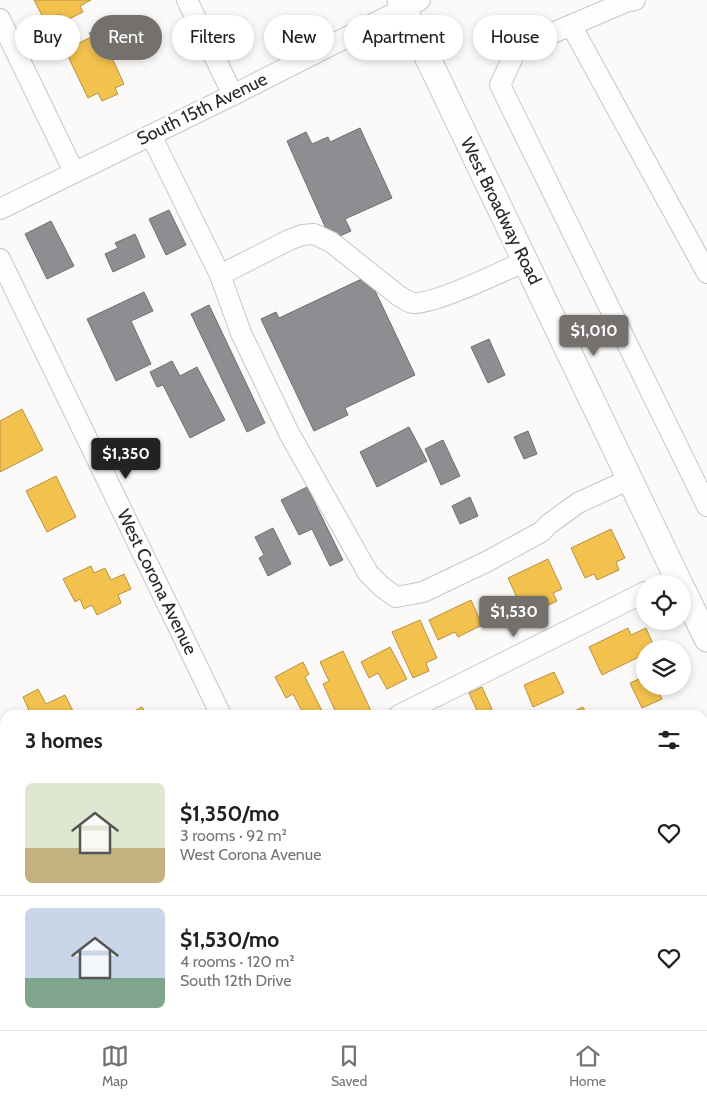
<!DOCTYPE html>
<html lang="en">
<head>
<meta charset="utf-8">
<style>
  body { margin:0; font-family:Cabin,sans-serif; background:#f6f6f6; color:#202124; height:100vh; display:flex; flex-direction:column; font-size:19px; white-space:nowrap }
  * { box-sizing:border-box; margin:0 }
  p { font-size:16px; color:#757577 }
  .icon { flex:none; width:28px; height:28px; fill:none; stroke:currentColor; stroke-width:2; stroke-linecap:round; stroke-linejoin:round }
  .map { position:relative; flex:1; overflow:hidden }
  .details { position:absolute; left:0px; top:710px; width:708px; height:320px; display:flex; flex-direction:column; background:#fff; border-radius:15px 15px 0 0; box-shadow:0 2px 8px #0003 }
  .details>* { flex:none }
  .hud { position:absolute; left:15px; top:15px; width:678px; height:45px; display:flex; gap:10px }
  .tools { position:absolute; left:636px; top:575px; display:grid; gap:10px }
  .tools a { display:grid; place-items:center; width:55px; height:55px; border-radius:50%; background:#fff; box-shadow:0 2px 8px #0003; font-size:25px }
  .price { position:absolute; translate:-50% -42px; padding:0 11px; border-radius:5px; background:#74706e; color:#fff; font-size:16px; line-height:32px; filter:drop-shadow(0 1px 2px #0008) }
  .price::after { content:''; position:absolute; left:50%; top:30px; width:15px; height:11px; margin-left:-8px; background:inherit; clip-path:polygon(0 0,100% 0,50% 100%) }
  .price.on { background:#222; color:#fff }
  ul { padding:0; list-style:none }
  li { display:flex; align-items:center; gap:15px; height:125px; padding:0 25px }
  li+li { border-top:1px solid #e0e0e0 }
  li span { display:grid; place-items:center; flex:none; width:140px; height:100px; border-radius:8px; color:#555 }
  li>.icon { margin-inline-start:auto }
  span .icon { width:60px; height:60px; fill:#fffc; stroke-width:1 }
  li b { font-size:21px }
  h2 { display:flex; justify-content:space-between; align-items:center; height:60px; padding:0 25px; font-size:21px }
  .chip { padding:0 18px; border-radius:22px; background:#fff; box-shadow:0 2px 8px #0003; font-size:18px; line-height:45px }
  .chip.on { background:#74706e; color:#fff }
  .tab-bar { display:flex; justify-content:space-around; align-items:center; height:70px; border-top:1px solid #e0e0e0; background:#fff; font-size:14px; color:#757577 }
  .tab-bar a { display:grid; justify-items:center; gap:2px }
  .tab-bar .on { color:#74706e }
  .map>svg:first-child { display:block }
</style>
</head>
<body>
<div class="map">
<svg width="707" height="1030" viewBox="0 0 707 1030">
  <rect width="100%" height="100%" fill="#fcfaf8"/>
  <!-- homes -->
  <path fill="#f2c14e" stroke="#b69241" d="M34 0H91L80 6 83 12 63 22 60 14 45 21Z
    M136 16 139 22 146 19 152 31 145 35 149 43 113 60 124 84 115 88 118 94 102 101 98 93 88 98 65 50 91 37 89 33 96 30 94 27 113 18 116 26Z
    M22 409 43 450 0 472V421Z
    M56 476 76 517 47 532 26 491Z
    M611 529 625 558 616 562 619 570 597 580 594 574 585 578 571 548Z
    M548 559 562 589 553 593 557 601 534 612 530 605 522 609 508 578Z
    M91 566 94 573 105 568 111 580 124 574 131 589 118 595 121 603 97 615 92 605 84 609 80 599 75 602 63 579Z
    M471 600 482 625 458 637 455 632 438 640 429 620Z
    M420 620 437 658 426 663 429 671 413 678 392 632Z
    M628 628 631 635 646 628 653 644 643 649 645 654 602 675 589 647Z
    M390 647 407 679 387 689 378 673 369 678 361 662Z
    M343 651 371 711 362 715H337L323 684 329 681 320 662Z
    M303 662 309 674 305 677 324 715H304L293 694 286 698 275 677Z
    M554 672 564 693 533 707 524 685Z
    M645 676V686H656L662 699 642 708 630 683Z
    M482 687 492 709 479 715 469 693Z
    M38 689 46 704 65 695 75 715H31L23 697Z
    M142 707 147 715H126Z
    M583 707 587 715H570V713Z
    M707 793V818L702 820V795Z
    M5 867V949L0 952V869Z
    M5 977V1011L0 1001V980Z
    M279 1025H329L325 1027 326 1030H277L276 1026Z
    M533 1025H549L538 1030H535Z"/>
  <!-- industry -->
  <path fill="#8d8d92" stroke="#6f6e71" d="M360 128 392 198 345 219 351 231 331 240 287 141 306 132 312 144 328 137 330 142Z
    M169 210 186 245 166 255 149 219Z
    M51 221 74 266 47 279 25 234Z
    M135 234 145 257 113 272 105 254 118 248 115 243Z
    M368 276 415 375 345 408 348 415 314 431 261 319 276 312 279 318Z
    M144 292 153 311 131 321 151 364 116 381 87 319Z
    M209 305 265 423 247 432 191 314Z
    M489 339 505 375 488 383 471 347Z
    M172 361 180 376 197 367 225 420 190 438 163 385 157 387 150 372Z
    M409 427 427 461 377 487 360 452Z
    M528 431 537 454 524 459 514 437Z
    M443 440 460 476 441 485 425 449Z
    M307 487 343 560 330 566 312 529 299 535 281 500Z
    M470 497 478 516 460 524 452 506Z
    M273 528 291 564 268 576 259 558 264 555 255 537Z"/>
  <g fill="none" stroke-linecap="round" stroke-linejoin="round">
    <!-- minor casing -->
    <g stroke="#c8c6c3" stroke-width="22">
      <path id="minor" d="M187 0 233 95
        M635 0 628 1 517 48 500 85 707 506
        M0 19 74 172
        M571 25 707 273
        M151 135 220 275 289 240 302 235 314 234 331 242 399 296C403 298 408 302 413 303 433 305 504 271 525 261
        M0 209 233 95 420 0
        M0 259 221 715
        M220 275 241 333 289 433 368 573 382 587 396 597 423 592 488 561 541 532 549 524 578 503 630 479
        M399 715 645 592
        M372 1025 375 1030"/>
    </g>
    <!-- major casing -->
    <g stroke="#c8c6c3" stroke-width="27">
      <path id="major" d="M400 0 680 584
        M682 588 707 639"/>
    </g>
    <!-- minor -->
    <use href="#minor" stroke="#fffefe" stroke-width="20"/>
    <!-- major -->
    <use href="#major" stroke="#fffefe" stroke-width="25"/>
  </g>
  <g text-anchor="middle" stroke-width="5" stroke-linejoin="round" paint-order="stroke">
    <!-- street labels -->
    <g font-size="18" fill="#2a2623" stroke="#fff">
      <text transform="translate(202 109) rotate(-26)" y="6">South 15th Avenue</text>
      <text transform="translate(501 211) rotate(64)" y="6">West Broadway Road</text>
      <text transform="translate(157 582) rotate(64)" y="6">West Corona Avenue</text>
    </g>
  </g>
</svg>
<div class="tools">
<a><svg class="icon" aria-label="locate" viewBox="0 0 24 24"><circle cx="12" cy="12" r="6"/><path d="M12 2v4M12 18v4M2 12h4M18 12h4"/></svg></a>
<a><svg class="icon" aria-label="layers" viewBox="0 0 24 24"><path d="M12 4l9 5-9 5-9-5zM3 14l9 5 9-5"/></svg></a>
</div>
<b class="price" style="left:594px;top:357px">$1,010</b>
<b class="price on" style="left:126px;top:480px">$1,350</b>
<b class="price" style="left:514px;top:638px">$1,530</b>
<div class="hud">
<a class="chip">Buy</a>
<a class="chip on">Rent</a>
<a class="chip">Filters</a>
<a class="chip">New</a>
<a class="chip">Apartment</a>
<a class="chip">House</a>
</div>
<section class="details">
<h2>3 homes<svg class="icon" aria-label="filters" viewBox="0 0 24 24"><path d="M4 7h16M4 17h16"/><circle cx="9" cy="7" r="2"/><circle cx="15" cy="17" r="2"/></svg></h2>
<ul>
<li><span style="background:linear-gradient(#dfe7d0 65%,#c2b280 0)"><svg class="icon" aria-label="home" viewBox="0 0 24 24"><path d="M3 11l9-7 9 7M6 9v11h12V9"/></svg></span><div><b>$1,350/mo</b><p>3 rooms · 92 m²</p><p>West Corona Avenue</p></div><svg class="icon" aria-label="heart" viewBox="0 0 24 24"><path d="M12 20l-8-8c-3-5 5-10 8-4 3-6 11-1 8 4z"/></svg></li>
<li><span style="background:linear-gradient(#c9d6e8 70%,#7fa58c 0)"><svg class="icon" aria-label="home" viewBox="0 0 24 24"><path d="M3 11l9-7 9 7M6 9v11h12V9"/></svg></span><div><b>$1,530/mo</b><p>4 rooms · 120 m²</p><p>South 12th Drive</p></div><svg class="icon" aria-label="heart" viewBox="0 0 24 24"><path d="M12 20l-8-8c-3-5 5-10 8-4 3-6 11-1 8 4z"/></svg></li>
</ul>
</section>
</div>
<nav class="tab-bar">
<a class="on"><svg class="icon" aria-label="map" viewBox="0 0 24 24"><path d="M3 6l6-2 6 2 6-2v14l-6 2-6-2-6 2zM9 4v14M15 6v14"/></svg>Map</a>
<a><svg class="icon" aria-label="saved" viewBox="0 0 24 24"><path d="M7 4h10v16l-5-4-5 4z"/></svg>Saved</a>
<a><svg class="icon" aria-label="home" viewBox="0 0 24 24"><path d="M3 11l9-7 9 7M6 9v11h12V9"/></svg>Home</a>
</nav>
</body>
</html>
